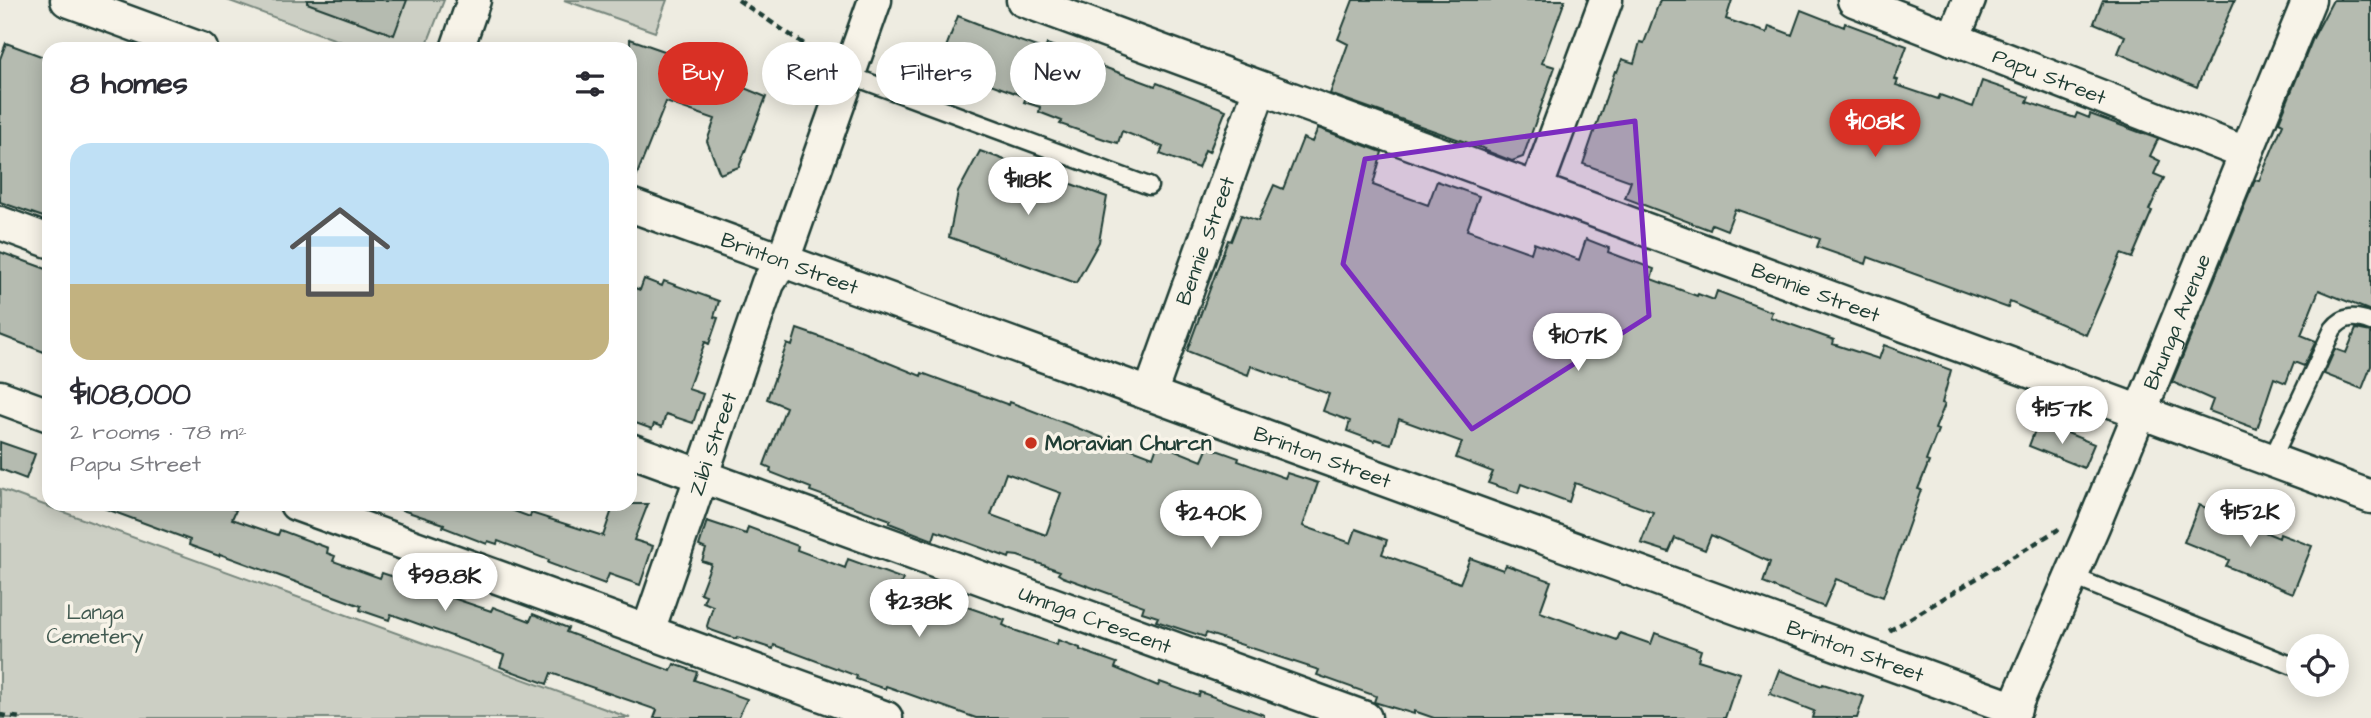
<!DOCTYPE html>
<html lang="en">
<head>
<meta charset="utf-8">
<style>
  body { margin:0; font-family:"Architects Daughter",sans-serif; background:#f2f2f3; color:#2b2b33; height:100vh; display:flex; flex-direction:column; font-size:26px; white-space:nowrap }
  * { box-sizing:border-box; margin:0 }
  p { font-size:23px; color:#7c7c81 }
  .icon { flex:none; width:38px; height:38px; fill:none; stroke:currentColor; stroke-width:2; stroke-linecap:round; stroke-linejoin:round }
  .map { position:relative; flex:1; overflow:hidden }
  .sheet { position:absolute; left:42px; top:42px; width:595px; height:469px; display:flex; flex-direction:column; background:#fff; border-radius:21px; box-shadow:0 4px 18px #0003 }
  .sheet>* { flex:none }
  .hud { position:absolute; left:658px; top:42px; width:665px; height:63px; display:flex; gap:14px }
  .tools { position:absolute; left:2286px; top:634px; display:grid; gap:14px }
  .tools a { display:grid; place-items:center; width:63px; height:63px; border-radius:50%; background:#fff; box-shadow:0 4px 18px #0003; font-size:35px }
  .price { position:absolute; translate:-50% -60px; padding:0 16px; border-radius:24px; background:#fff; color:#222; font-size:23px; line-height:46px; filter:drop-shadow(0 2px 4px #0008) }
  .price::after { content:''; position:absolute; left:50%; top:42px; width:21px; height:16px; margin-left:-10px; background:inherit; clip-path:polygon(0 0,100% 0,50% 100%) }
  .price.current { background:#d93025; color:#fff }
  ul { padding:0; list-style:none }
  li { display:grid; align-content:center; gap:14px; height:371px; padding:0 28px }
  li+li { border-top:2px solid #e1e1e2 }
  li span { display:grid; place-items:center; height:217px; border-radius:21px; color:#555 }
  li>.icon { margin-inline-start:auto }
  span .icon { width:126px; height:126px; fill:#fffc; stroke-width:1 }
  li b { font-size:30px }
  h2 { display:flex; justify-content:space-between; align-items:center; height:84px; padding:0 28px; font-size:30px }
  .chip { padding:0 24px; border-radius:32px; background:#fff; box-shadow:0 4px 18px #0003; font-size:24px; line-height:63px }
  .chip.current { background:#d93025; color:#fff }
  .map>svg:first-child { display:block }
</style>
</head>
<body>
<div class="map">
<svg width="2371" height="718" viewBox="0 0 2371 718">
  <rect width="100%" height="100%" fill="#eeece1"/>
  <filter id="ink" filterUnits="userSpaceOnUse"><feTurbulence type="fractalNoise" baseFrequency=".0143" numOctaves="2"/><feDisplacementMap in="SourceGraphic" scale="14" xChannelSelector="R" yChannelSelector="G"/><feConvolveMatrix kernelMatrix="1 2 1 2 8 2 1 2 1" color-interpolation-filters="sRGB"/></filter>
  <g filter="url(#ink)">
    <!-- green -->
    <path fill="#cccfc4" stroke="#76867c" stroke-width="2" d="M227 0H444L425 49H361Z
      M564 0H667L655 32Z
      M0 489 630 718H0Z"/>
    <!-- building -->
    <path fill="#b5bbb0" stroke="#1f3d34" stroke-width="2" fill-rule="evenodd" d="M307 0H407L394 35 307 3Z
      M1353 0H1565L1542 63 1555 67 1523 157 1512 161 1484 150 1485 149 1330 94 1348 44 1338 39Z
      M1660 0H1732L1726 19 1767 33 1769 26 1792 35 1801 10 1844 27 1845 23 1907 46 1895 79 1898 80 1896 85 1938 99 1940 95 1973 107 1982 81 2029 97 2027 102 2075 118 2077 113 2089 118 2090 114 2158 139 2150 156 2160 161 2154 174 2164 178 2149 210 2152 211 2132 258 2121 254 2086 335 2010 302 2008 308 1868 257 1866 264 1817 247 1820 239 1735 209 1727 230 1712 224 1710 230 1625 198 1631 181 1583 164 1615 71 1617 72 1622 59 1634 63 1640 42 1644 43Z
      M2103 0H2235L2197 87 2118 53 2125 36 2094 23Z
      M2333 0H2371V311L2319 290 2301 335 2316 341 2304 366 2294 362 2286 383 2274 378 2257 429 2209 411 2213 400 2172 382 2255 180 2259 181 2283 124 2279 122 2313 38Z
      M958 16 981 25V27L1045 50 1047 44 1082 57V59L1155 86 1157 83 1226 110 1209 152 1205 150 1198 168 1160 154 1163 147 1122 131 1118 143 1107 140 1060 124 1062 121 1039 112 1040 107 1024 102 1026 97 955 71 956 69 940 63Z
      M630 39 727 73 725 80 766 97 739 167 720 174 707 141 715 119 666 102 632 187H630Z
      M6 43 49 59V219L0 202V59Z
      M1318 128 1382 152 1373 185 1428 205 1437 181 1479 196 1467 230 1531 253 1534 243 1579 260 1586 239 1609 248 1608 252 1654 269 1651 279 1697 296 1698 294 1714 300 1717 291 1772 312 1770 317 1834 340 1833 344 1879 359 1884 345 1951 370 1942 403 1945 404 1935 429 1938 430 1926 461 1929 462 1918 489 1921 490 1883 597 1836 579 1824 607 1763 583 1770 562 1711 535 1705 550 1675 538 1669 552 1641 543 1653 512 1575 483 1569 502 1521 484 1518 493 1488 483 1493 472 1456 458 1462 442 1399 419 1391 444 1375 439 1374 441 1347 431 1350 421 1323 411 1329 394 1251 366 1248 375 1187 351 1228 240 1231 241 1241 215 1258 221 1274 185 1283 189 1303 138 1312 142Z
      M980 151 1107 197 1099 242 1076 283 949 237 958 192Z
      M0 252 49 270V354L0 335Z
      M644 279 662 286 664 281 719 301 714 317 718 318 709 344 705 342 688 389 703 394 693 423 666 414 662 427 654 424 652 429 630 421V286L640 290Z
      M797 329 852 348 921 376 922 373 1009 405 1010 402 1153 457 1158 443 1202 461 1208 447 1239 458 1238 461 1285 478 1287 473 1318 483 1303 526 1351 543 1356 529 1387 540 1382 554 1460 583 1470 558 1503 570 1506 565 1551 581 1540 612 1617 640 1620 633 1651 644 1655 633 1701 650 1698 660 1740 673 1725 718H1434L1414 711V714L1374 702 1376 696 1317 675 1319 670 1206 633 1205 637 1156 621 1158 617 1142 612 1144 606 1063 577 1058 574 1060 571 1018 556 1010 555 1009 558 936 531 933 540 889 523 891 520 810 491 811 488 770 472 771 468 764 465 786 407 767 399 787 344 792 346ZM1006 473 1061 493 1046 535 991 515Z
      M2356 329 2371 332V366L2362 389 2324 374 2335 349 2346 353Z
      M2037 425 2051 431 2053 427 2094 444 2084 468 2029 446Z
      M0 442 35 454 26 479 0 469Z
      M99 504H219L236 510 232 519 278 535 280 530 328 548 327 553 335 556 333 561 380 578 382 573 412 583 413 581 443 591 441 594 491 611 493 607 530 621 533 614 568 628 566 632 671 671 674 664 697 672 694 680 747 699 738 718H654L657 710 551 673 547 684 500 667 504 655 391 614 389 620 360 610 361 606 220 554 219 556 189 545 190 540 98 506Z
      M396 504H495L530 517 531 513 603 536 614 504H648L634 540 653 546 640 585 609 574 605 584 548 563 549 560 498 541 497 544 488 541 487 544 443 527 444 524 396 508Z
      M2199 505 2279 538 2280 534 2312 546 2293 593 2226 566 2229 560 2184 542Z
      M707 521 746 534 748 527 798 546 797 550 845 568 848 559 903 579 901 584 909 587 907 592 954 608 956 603 1005 620 1003 625 1011 629 1057 645 1058 640 1080 648V650L1117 663 1115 668 1158 686 1160 682 1199 696 1200 692 1264 715V718H976L886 686 885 689 856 679 857 676 774 645 773 649 737 637 736 639 708 629 707 626 713 606 703 602 706 595 700 593 711 564 702 561 706 549 699 546Z
      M1779 670 1822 686 1823 684 1864 697 1857 718H1812L1814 711 1770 694Z"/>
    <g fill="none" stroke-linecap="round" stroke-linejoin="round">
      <!-- service casing -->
      <g stroke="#1f3d34" stroke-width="21">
        <path id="service" d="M849 75 1149 186
          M2271 461 2333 329C2344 315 2355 316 2371 322
          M2071 576 2298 668"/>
      </g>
      <!-- minor casing -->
      <g stroke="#1f3d34" stroke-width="37">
        <g id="minor">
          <path d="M67 0 201 49"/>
          <path id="s1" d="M1023 0 2371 497"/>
          <path id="s2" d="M1854 0 2245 153"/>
          <path d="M1953 39 1969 0"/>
          <path d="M457 49 474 0"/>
          <path d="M1536 189 1606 0"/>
          <path id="s3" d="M630 205 2015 709"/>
          <path d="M0 223 49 241"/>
          <path id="s4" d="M1150 394 1260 88"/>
          <path d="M0 397 49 415"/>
          <path id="s5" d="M630 450 1365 718"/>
          <path d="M296 504 886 718"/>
          <path id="s6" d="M648 631 768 283 783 260 875 0"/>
          <path id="s7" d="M2010 718 2094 524 2309 0"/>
        </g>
      </g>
      <!-- path -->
      <path stroke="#1f3d34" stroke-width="4.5" stroke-dasharray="7 5" stroke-linecap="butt" d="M738 0 825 58
        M1889 631 2059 529
        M0 715 21 718"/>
      <!-- service -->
      <use href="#service" stroke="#f7f3e8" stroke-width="16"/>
      <!-- minor -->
      <use href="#minor" stroke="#f7f3e8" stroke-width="32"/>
    </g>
  </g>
  <!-- marked area -->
  <path fill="#7b2cbf" fill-opacity="0.2" stroke="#7b2cbf" stroke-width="5" stroke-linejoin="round" d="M1635 121 1649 316 1472 429 1343 264 1365 159Z"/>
  <!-- markers -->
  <circle fill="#c8321e" stroke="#f7f3e8" stroke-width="2.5" cx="1031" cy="443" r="7"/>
  <g text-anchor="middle" stroke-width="7" stroke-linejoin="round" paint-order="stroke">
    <!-- street labels -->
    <g font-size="21" fill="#1f3d34" stroke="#f7f3e8">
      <text dy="7" stroke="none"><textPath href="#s2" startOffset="210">Papu Street</textPath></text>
      <text dy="7" stroke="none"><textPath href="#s4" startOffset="163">Bennie Street</textPath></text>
      <text dy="7" stroke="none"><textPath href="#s3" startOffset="170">Brinton Street</textPath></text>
      <text dy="7" stroke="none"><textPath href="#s1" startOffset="845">Bennie Street</textPath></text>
      <text dy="7" stroke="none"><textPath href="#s7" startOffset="430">Bhunga Avenue</textPath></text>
      <text dy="7" stroke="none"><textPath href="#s6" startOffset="198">Zibi Street</textPath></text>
      <text dy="7" stroke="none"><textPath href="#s3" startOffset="737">Brinton Street</textPath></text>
      <text dy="7" stroke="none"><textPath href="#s5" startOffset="495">Umnga Crescent</textPath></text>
      <text dy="7" stroke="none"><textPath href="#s3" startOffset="1304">Brinton Street</textPath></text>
    </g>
    <!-- poi labels -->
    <g font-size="21" font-weight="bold" fill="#1f3d34" stroke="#f7f3e8" text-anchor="start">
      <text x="1045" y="450">Moravian Churcn</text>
    </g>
    <!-- park labels -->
    <g font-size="21" fill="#425a51" stroke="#f7f3e8">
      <text x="95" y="619">Langa<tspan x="95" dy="24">Cemetery</tspan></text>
    </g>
  </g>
</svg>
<div class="tools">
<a><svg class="icon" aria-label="locate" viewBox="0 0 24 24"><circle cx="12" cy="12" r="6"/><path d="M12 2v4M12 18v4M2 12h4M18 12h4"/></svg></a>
</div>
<b class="price current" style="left:1875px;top:159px">$108K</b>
<b class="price" style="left:1028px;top:217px">$118K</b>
<b class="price" style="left:1578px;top:373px">$107K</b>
<b class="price" style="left:2062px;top:446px">$157K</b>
<b class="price" style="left:2250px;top:549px">$152K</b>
<b class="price" style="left:1211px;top:550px">$240K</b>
<b class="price" style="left:445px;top:613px">$98.8K</b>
<b class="price" style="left:919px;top:639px">$238K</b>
<div class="hud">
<a class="chip current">Buy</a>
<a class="chip">Rent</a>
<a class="chip">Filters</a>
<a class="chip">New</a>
</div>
<section class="sheet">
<h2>8 homes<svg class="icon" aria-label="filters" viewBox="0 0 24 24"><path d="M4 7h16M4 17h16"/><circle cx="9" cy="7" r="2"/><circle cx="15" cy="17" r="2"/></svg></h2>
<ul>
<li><span style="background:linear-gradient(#bfe0f5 65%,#c2b280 0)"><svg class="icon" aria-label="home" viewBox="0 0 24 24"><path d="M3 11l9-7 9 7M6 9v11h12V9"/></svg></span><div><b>$108,000</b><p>2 rooms · 78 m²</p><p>Papu Street</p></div></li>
</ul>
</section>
</div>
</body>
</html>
